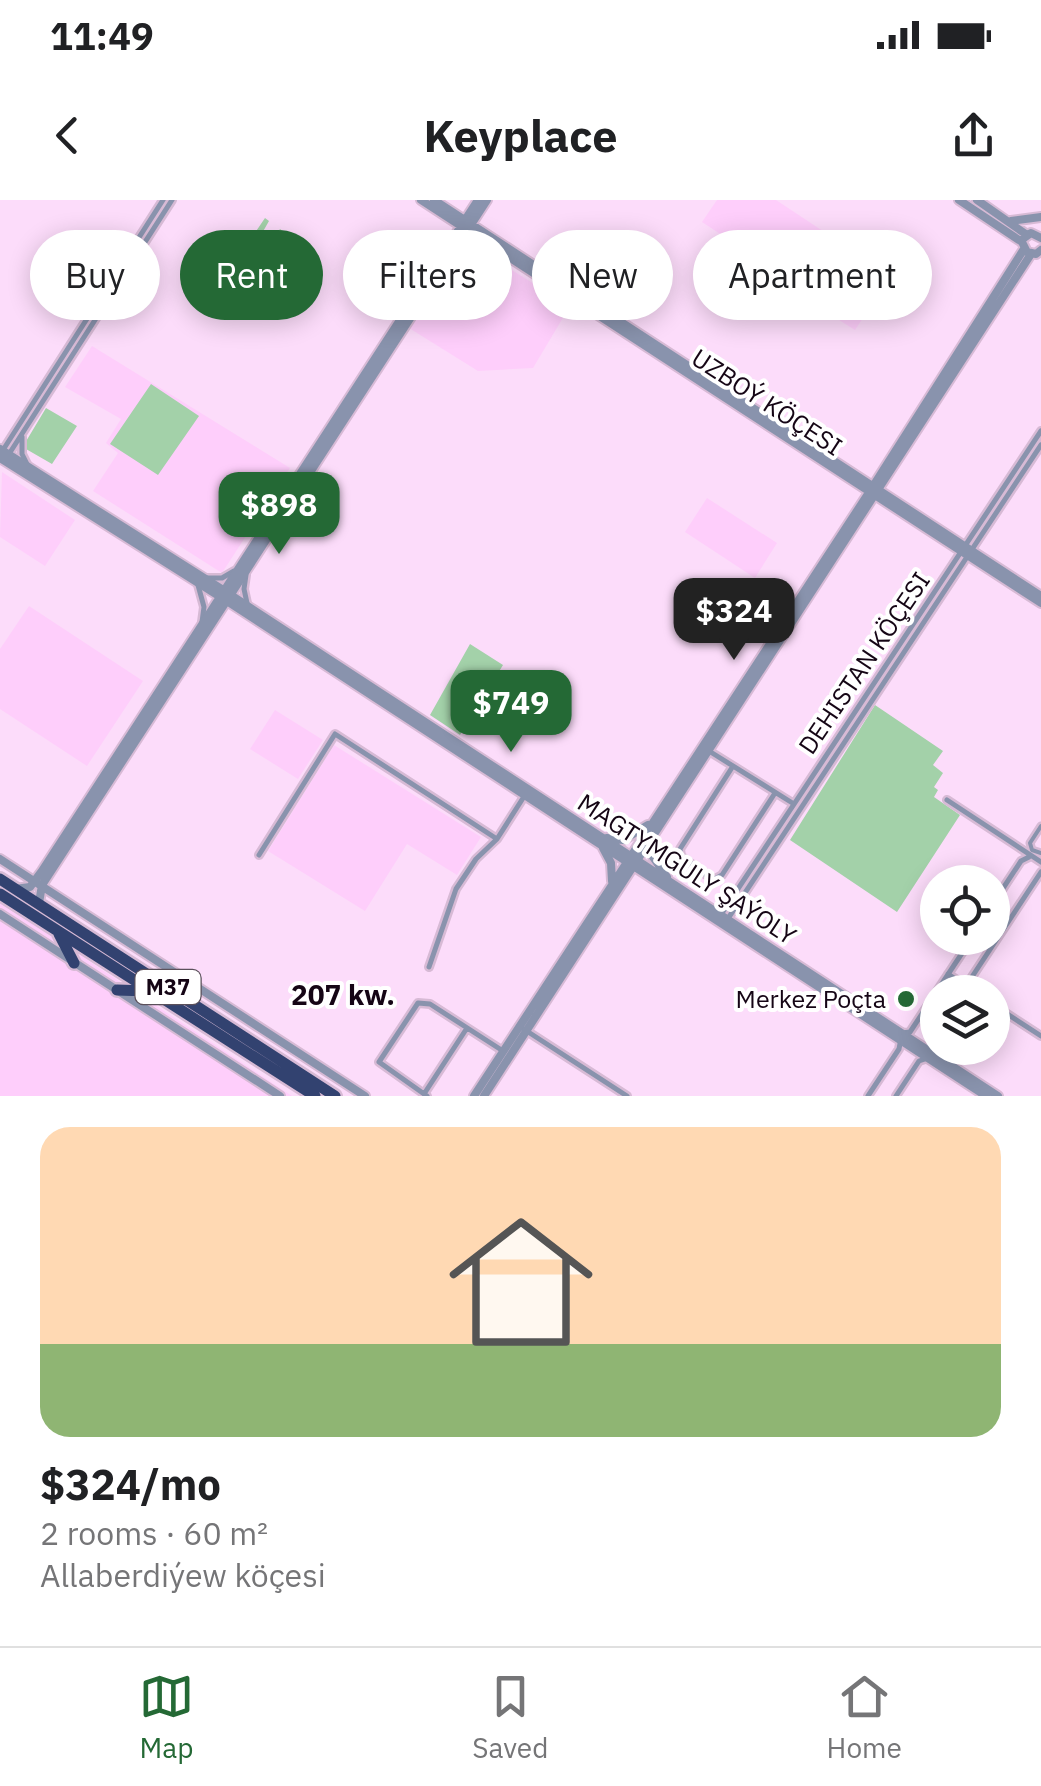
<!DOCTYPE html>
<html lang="en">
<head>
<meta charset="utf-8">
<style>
  body { margin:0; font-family:"IBM Plex Sans",sans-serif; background:#f2f2f2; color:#202124; height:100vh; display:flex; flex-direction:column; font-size:38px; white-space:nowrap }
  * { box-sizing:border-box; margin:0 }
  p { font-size:32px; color:#757577 }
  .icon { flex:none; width:55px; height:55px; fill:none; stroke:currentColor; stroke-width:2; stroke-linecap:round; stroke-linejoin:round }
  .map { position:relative; height:896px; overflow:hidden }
  .drawer { display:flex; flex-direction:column; background:#fff; flex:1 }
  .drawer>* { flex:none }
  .top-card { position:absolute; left:30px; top:30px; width:982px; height:90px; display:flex; gap:20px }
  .controls { position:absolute; left:920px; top:665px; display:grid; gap:20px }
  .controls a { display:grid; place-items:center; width:90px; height:90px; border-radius:50%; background:#fff; box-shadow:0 5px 25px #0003; font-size:50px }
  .price { position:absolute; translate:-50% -85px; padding:0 22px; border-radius:20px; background:#246935; color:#fff; font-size:32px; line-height:65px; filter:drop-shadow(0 2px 5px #0008) }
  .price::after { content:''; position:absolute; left:50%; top:60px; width:30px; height:22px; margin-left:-15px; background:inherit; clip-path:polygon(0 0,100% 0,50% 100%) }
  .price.selected { background:#222; color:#fff }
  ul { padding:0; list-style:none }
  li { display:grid; align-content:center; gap:20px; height:530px; padding:0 40px }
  li span { display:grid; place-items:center; height:310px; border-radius:30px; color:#555 }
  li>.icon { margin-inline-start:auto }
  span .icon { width:180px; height:180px; fill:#fffc; stroke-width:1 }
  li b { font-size:42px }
  .tag { padding:0 35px; border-radius:45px; background:#fff; box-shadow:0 5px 25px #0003; font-size:35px; line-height:90px }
  .tag.selected { background:#246935; color:#fff }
  .status { display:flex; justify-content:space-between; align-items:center; height:70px; padding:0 50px; background:#fff; direction:ltr }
  .status svg { height:28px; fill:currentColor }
  header { display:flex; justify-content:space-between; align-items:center; height:130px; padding:0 40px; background:#fff; font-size:45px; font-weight:800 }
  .menu { display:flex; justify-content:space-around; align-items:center; height:140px; border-top:2px solid #e0e0e0; background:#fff; font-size:28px; color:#757577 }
  .menu a { display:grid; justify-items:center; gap:5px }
  .menu .selected { color:#246935 }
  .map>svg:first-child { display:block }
</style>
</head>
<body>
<div class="status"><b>11:49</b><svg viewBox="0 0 49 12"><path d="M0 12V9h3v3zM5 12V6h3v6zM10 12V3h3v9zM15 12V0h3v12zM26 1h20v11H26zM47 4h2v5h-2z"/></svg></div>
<header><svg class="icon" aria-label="back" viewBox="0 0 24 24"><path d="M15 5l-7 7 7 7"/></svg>Keyplace<svg class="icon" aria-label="share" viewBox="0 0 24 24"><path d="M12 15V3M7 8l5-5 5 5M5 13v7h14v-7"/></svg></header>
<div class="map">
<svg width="1041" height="896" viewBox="0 0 1041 896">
  <rect width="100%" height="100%" fill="#fcdcfa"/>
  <!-- built -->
  <path fill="#fecefb" d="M717 0H776L891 76 855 130 783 85 787 78 702 22Z
    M466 42 570 106 533 168 478 171 409 128Z
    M92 146 290 268 222 373 93 291 118 253 106 243 121 219 65 187Z
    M2 272 75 320 45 366 0 337Z
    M707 298 777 343 755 378 685 332Z
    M29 406 143 481 87 566 0 509V449Z
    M275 510 323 540 298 579 250 549Z
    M334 545 481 637 457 675 407 644 365 711 268 651Z
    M0 702 292 896H0Z"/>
  <!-- green -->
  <path fill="#a3d1a9" d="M265 18 269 21 261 35 271 42 280 29 300 44 283 70 246 46Z
    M151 184 199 216 158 275 110 244Z
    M46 208 77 226 52 264 26 249 25 243Z
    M470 444 503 465 460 535 430 515Z
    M875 505 943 551 933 565 943 573 934 587 938 590 934 597 960 615 897 712 790 640Z"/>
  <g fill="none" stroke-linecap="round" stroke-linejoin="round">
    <!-- pedestrian casing -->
    <g stroke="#d7bad5" stroke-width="9">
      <path id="pedestrian" d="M1041 626 1030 643 1032 650 1041 653"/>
    </g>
    <!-- minor casing -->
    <g stroke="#d7bad5" stroke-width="10">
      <path id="minor" d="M22 237V254L27 264
        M3 250 163 0
        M9 254 172 0
        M246 375 244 389 247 403
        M207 378H222L234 371
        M198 385 204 407 202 422
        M709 551 794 604
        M733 566 680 649 681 656 709 677 715 679 722 675 775 593
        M947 600 1041 662
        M259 655 335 534 497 639
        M992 705 1021 661 1029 657
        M720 716 1041 231
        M727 720 1041 245
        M429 767 456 689 476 659 497 639 525 595
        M948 774 975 792
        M962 792 1041 672
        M992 804 1041 836
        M519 826 627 896
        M424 894 467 828
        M427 896 379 862 418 803 430 804 503 851
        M868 896 899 849 902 833 910 832 972 738
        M896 896 919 861 928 858 932 852 930 843 938 832"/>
    </g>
    <!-- tertiary casing -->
    <g stroke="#d7bad5" stroke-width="12">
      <path id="tertiary" d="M421 0 1041 403
        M434 0 1041 396
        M959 0 1022 42 1027 52 1036 54 1041 50
        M977 0 1027 35
        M1011 21 1041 17
        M1024 38 1031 33 1041 38
        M0 249 223 390 998 896
        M0 258 227 401 986 896
        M607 638 623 640 648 625
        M653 641V657L667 677
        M603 648 611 663 612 681
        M0 659 365 896
        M15 689 30 687 42 671 478 0
        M39 703 42 685 487 0
        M0 714 280 896
        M474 896 870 291 1024 49
        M484 896 1031 54"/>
    </g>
    <!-- trunk casing -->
    <g stroke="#d7bad5" stroke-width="16">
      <path id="trunk" d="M0 679 335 896
        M0 694 315 896
        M59 734 74 763
        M117 790 148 791"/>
    </g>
    <!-- pedestrian -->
    <use href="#pedestrian" stroke="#8993ad" stroke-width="4"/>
    <!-- minor -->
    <use href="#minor" stroke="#8993ad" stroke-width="5"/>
    <!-- tertiary -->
    <use href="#tertiary" stroke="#8993ad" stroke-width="8"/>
    <!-- trunk -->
    <use href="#trunk" stroke="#324270" stroke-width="11"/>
  </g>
  <!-- markers -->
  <circle fill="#246935" stroke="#fff" stroke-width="4" cx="906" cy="799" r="10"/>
  <g text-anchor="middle" stroke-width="8" stroke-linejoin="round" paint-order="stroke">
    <!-- shield labels -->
    <rect fill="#fff" stroke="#5b505b" stroke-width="2.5" x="135.5" y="770" width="65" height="34" rx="8"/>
    <g font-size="22" font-weight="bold" fill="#150515">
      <text x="168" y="795">M37</text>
    </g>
    <!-- street labels -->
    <g font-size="25" fill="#150515" stroke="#fff">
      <text transform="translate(767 202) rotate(33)" y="9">UZBOÝ KÖÇESI</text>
      <text transform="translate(864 463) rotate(-56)" y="9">DEHISTAN KÖÇESI</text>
      <text transform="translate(687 669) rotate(33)" y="9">MAGTYMGULY ŞAÝOLY</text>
    </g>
    <!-- poi labels -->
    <g font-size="25" fill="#150515" stroke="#fff" text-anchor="end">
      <text x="886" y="808">Merkez Poçta</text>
    </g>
    <!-- neighbourhood labels -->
    <g font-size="28" font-weight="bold" fill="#150515" stroke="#fff">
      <text x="343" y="805">207 kw.</text>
    </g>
  </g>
</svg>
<div class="controls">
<a><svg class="icon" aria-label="locate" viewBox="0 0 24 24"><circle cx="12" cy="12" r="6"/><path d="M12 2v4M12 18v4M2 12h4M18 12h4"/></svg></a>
<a><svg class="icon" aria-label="layers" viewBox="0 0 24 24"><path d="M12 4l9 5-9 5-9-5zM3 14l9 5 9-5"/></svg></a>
</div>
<b class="price" style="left:279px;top:357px">$898</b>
<b class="price selected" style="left:734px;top:463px">$324</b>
<b class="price" style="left:511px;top:555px">$749</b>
<div class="top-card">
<a class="tag">Buy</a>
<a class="tag selected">Rent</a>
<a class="tag">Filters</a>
<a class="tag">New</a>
<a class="tag">Apartment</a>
</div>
</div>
<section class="drawer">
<ul>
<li><span style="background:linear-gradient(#ffd9b3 70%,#8fb573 0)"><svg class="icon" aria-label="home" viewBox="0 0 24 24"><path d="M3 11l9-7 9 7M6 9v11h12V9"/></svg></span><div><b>$324/mo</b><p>2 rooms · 60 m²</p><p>Allaberdiýew köçesi</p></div></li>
</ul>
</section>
<nav class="menu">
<a class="selected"><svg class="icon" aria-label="map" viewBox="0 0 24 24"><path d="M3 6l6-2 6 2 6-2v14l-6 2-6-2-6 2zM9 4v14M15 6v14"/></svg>Map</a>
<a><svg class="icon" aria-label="saved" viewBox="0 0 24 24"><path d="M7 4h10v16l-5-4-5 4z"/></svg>Saved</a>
<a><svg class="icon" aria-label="home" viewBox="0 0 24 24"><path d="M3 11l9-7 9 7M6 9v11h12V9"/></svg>Home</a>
</nav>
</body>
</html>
